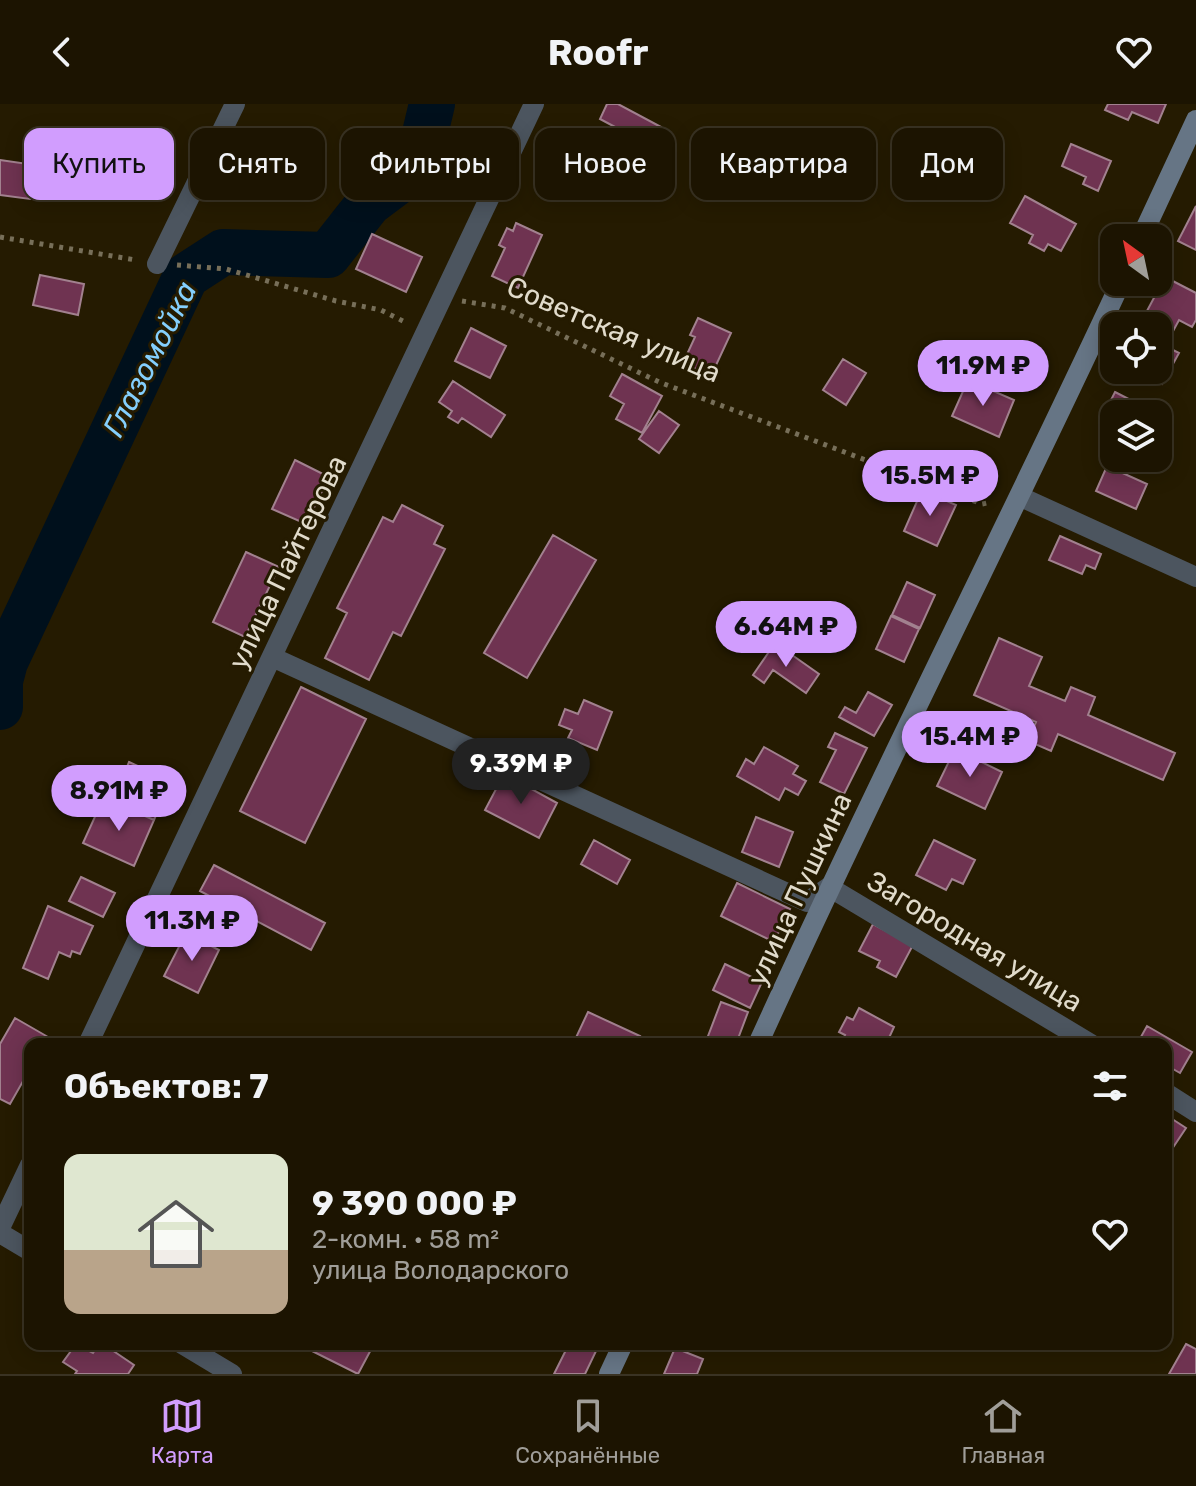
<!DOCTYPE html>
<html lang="ru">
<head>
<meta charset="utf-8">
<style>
  body { margin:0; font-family:Rubik,sans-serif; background:#292110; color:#f1f3f6; height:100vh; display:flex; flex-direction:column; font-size:30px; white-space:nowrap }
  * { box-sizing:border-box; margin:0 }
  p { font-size:26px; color:#a09e99 }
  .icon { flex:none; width:44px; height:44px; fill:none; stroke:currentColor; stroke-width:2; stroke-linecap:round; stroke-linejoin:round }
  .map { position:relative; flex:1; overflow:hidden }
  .details { position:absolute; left:24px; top:934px; width:1148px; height:312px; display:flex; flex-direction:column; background:#1c1401; border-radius:16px; box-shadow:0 4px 20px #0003,0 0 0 2px #3a3323 }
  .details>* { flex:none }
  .top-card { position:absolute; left:24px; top:24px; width:1148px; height:72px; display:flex; gap:16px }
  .needle { width:52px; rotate:327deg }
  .fabs { position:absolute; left:1100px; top:120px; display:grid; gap:16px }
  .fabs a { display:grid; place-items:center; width:72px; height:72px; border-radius:16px; background:#1c1401; box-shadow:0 4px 20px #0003,0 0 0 2px #3a3323; font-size:40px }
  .price { position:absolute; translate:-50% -68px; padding:0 18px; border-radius:28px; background:#d19dfe; color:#111; font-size:26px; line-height:52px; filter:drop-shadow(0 2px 4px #0008) }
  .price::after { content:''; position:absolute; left:50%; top:48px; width:24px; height:18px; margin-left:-12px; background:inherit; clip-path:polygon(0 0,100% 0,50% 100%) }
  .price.selected { background:#222; color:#fff }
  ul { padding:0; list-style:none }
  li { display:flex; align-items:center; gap:24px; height:200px; padding:0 40px }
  li span { display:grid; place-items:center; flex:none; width:224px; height:160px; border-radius:16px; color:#555 }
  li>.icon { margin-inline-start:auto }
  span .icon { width:96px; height:96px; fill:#fffc; stroke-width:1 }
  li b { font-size:34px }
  h2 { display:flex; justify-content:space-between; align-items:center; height:96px; padding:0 40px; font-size:34px }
  .chip { padding:0 28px; border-radius:16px; background:#1c1401; box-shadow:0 4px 20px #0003,0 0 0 2px #3a3323; font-size:28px; line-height:72px }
  .chip.selected { background:#d19dfe; color:#111 }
  header { display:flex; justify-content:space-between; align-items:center; height:104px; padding:0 40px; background:#1c1401; font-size:36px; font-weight:700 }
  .tabs { display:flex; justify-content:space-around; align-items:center; height:112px; border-top:2px solid #3a3323; background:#1c1401; font-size:22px; color:#a09e99 }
  .tabs a { display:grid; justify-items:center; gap:4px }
  .tabs .selected { color:#d19dfe }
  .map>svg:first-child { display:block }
</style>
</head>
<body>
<header><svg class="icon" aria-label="back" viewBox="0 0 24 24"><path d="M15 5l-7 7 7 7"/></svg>Roofr<svg class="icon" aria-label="heart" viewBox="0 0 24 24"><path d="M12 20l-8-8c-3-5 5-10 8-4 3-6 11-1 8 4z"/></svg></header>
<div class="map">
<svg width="1196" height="1270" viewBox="0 0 1196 1270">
  <rect width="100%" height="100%" fill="#251b01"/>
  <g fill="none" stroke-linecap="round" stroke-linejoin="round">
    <!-- river -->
    <path stroke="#00101c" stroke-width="46" d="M0 603V577L5 558 186 172 223 148 328 151 369 99 417 63 432 0"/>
  </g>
  <!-- building -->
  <path fill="#6f3351" stroke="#a2818f" stroke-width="2" d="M607 0H618L661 23 646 52 611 34 617 24 600 15Z
    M1108 0H1166L1158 19 1132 8 1128 16 1105 6Z
    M245 37 266 48 251 77 230 66Z
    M1071 40 1111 57 1098 87 1083 80 1086 73 1062 62Z
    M0 56 35 61 30 95 0 91Z
    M1025 92 1076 120 1061 147 1048 140 1044 147 1029 139 1033 131 1010 119Z
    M1196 102V146L1178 137Z
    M516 119 542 131 518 184 492 172 505 144 499 141 507 124 513 127Z
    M372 130 422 153 406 188 356 165Z
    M40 171 84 180 78 211 33 201Z
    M1165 173 1196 189V216L1192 223 1179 216 1165 242 1179 249 1162 280 1135 266H1158V222H1139Z
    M698 214 731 229 711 272 683 259 695 233 690 231Z
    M471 224 506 242 490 274 455 257Z
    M843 255 866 269 846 301 823 286Z
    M622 270 662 292 642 329 616 315 624 300 610 292Z
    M968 276 1014 296 999 333 952 312Z
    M453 277 505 311 491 333 462 314 458 319 448 313 452 307 439 298Z
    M1115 288 1150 306 1148 310H1114V317L1103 312Z
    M659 307 679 321 659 349 639 335Z
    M295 356 329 373 306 420 272 405Z
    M1107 362 1147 380 1136 405 1096 387Z
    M922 386 956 401 937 442 904 427Z
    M402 401 443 422 434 440 445 445 401 532 393 528 369 576 325 554 347 509 337 504 383 413 393 418Z
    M553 431 596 456 527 574 484 549Z
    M1060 432 1101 450 1095 465 1086 461 1082 470 1049 456Z
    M246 448 279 463 245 533 213 518Z
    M907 478 935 491 920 524 892 511Z
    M891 512 919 525 904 558 876 545Z
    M999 534 1042 553 1029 582 1065 597 1071 583 1095 593 1088 611 1175 649 1163 676 1058 630 1051 647 1028 637 1036 618 974 591Z
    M775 539 819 570 806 589 773 566 764 579 753 571Z
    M301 583 366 615 305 739 240 707Z
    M868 588 892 601 874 632 839 613 845 603 856 609Z
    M584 596 612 608 597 646 568 634 572 626 559 621 565 605 578 610Z
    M835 629 867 644 844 690 820 678 836 646 828 643Z
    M764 643 798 662 793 670 806 677 798 691 785 684 779 696 737 672 746 655 754 660Z
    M955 645 1002 668 985 705 937 682Z
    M129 658 171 677 154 716 103 693 110 678 119 682Z
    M504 670 557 699 539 734 485 706Z
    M111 697 154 716 134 762 83 739 98 706 105 709Z
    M756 713 793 728 779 763 742 748Z
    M594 736 630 756 617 780 581 760Z
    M934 736 975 756 963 780 952 775 946 786 916 771Z
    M214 761 325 819 311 846 200 787Z
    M81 773 115 789 103 813 69 797Z
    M737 779 790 805 774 838 721 812Z
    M48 802 93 822 80 850 72 847 70 853 59 848 48 875 23 864Z
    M873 820 913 841 896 873 877 863 880 857 859 847Z
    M186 829 219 846 198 889 164 872Z
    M725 860 762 878 750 904 713 886Z
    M721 898 748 908 736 940H705Z
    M859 904 894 923 888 936 896 940H840L845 931 839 928 847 913 853 916Z
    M588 908 640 932 636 940H573Z
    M15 914 48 933 44 940H30V965L10 1000 0 995V940Z
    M1147 922 1192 948 1180 969 1166 961V940H1137Z
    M1166 1011 1186 1024 1166 1054Z
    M76 1240 93 1249 99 1240H103L134 1261 128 1270H75L77 1267 63 1258Z
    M313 1240H374L358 1270 310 1246Z
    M557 1240H593L598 1243 585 1270H554L567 1244Z
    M1186 1240 1196 1245V1270H1169Z
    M675 1244 703 1255 697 1270H664Z"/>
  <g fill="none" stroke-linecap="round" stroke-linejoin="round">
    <!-- path -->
    <path stroke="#776f59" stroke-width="5" stroke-dasharray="4 6" stroke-linecap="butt" d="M0 133 136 156
      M177 161 226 165 336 197 381 206 407 219
      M462 197 505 204 659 278 982 400 992 398"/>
    <!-- minor -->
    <path stroke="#4c555f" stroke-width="20" d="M157 160 235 0
      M1021 393 1196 473
      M272 553 807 798 829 783 1091 940
      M88 940 534 0
      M1166 989 1196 1008
      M0 1124 30 1061
      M0 1129 30 1147
      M182 1240 232 1270"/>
    <!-- secondary -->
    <path stroke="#667585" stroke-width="20" d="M1141 134 1196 16
      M758 940C874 684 1002 433 1121 178
      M609 1270 623 1240"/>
  </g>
  <g text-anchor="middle" stroke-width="6" stroke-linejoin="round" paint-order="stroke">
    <!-- street labels -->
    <g font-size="28" fill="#e1dbcb" stroke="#251b01">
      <text transform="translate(614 225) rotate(23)" y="10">Советская улица</text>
      <text transform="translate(287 458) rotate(-64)" y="10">улица Пайтерова</text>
      <text transform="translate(799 785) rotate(-65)" y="10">улица Пушкина</text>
      <text transform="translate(975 837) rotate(31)" y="10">Загородная улица</text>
    </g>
    <!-- water labels -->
    <g font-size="30" font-style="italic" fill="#84cffd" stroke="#251b01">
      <text transform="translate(150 255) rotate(-63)" y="10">Глазомойка</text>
    </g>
  </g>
</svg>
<div class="fabs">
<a><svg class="needle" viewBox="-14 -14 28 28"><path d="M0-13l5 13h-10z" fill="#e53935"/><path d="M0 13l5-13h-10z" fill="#a09e99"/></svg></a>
<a><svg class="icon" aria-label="locate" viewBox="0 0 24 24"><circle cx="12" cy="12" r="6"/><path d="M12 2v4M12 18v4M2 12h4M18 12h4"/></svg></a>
<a><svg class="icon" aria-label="layers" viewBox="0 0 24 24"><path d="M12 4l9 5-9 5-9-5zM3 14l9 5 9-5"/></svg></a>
</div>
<b class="price" style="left:983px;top:304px">11.9M ₽</b>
<b class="price" style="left:930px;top:414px">15.5M ₽</b>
<b class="price" style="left:786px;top:565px">6.64M ₽</b>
<b class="price" style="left:970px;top:675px">15.4M ₽</b>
<b class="price selected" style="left:521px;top:702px">9.39M ₽</b>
<b class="price" style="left:119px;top:729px">8.91M ₽</b>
<b class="price" style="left:192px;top:859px">11.3M ₽</b>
<div class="top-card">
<a class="chip selected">Купить</a>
<a class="chip">Снять</a>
<a class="chip">Фильтры</a>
<a class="chip">Новое</a>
<a class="chip">Квартира</a>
<a class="chip">Дом</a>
</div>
<section class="details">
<h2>Объектов: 7<svg class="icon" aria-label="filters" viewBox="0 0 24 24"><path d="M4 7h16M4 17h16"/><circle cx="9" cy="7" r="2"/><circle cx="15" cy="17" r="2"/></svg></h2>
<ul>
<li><span style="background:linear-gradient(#dfe7d0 60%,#b9a48a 0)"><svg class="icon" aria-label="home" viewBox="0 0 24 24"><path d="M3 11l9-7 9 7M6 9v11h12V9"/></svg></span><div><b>9 390 000 ₽</b><p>2-комн. · 58 m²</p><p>улица Володарского</p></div><svg class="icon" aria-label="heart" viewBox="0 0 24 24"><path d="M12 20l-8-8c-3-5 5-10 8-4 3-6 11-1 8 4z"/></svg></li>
</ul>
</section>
</div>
<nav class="tabs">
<a class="selected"><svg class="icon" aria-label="map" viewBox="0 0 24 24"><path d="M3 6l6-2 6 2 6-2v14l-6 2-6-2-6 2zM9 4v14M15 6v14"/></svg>Карта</a>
<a><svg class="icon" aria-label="saved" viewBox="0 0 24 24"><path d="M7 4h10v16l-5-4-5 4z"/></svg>Сохранённые</a>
<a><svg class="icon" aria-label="home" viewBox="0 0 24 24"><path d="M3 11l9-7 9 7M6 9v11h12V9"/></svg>Главная</a>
</nav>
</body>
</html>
